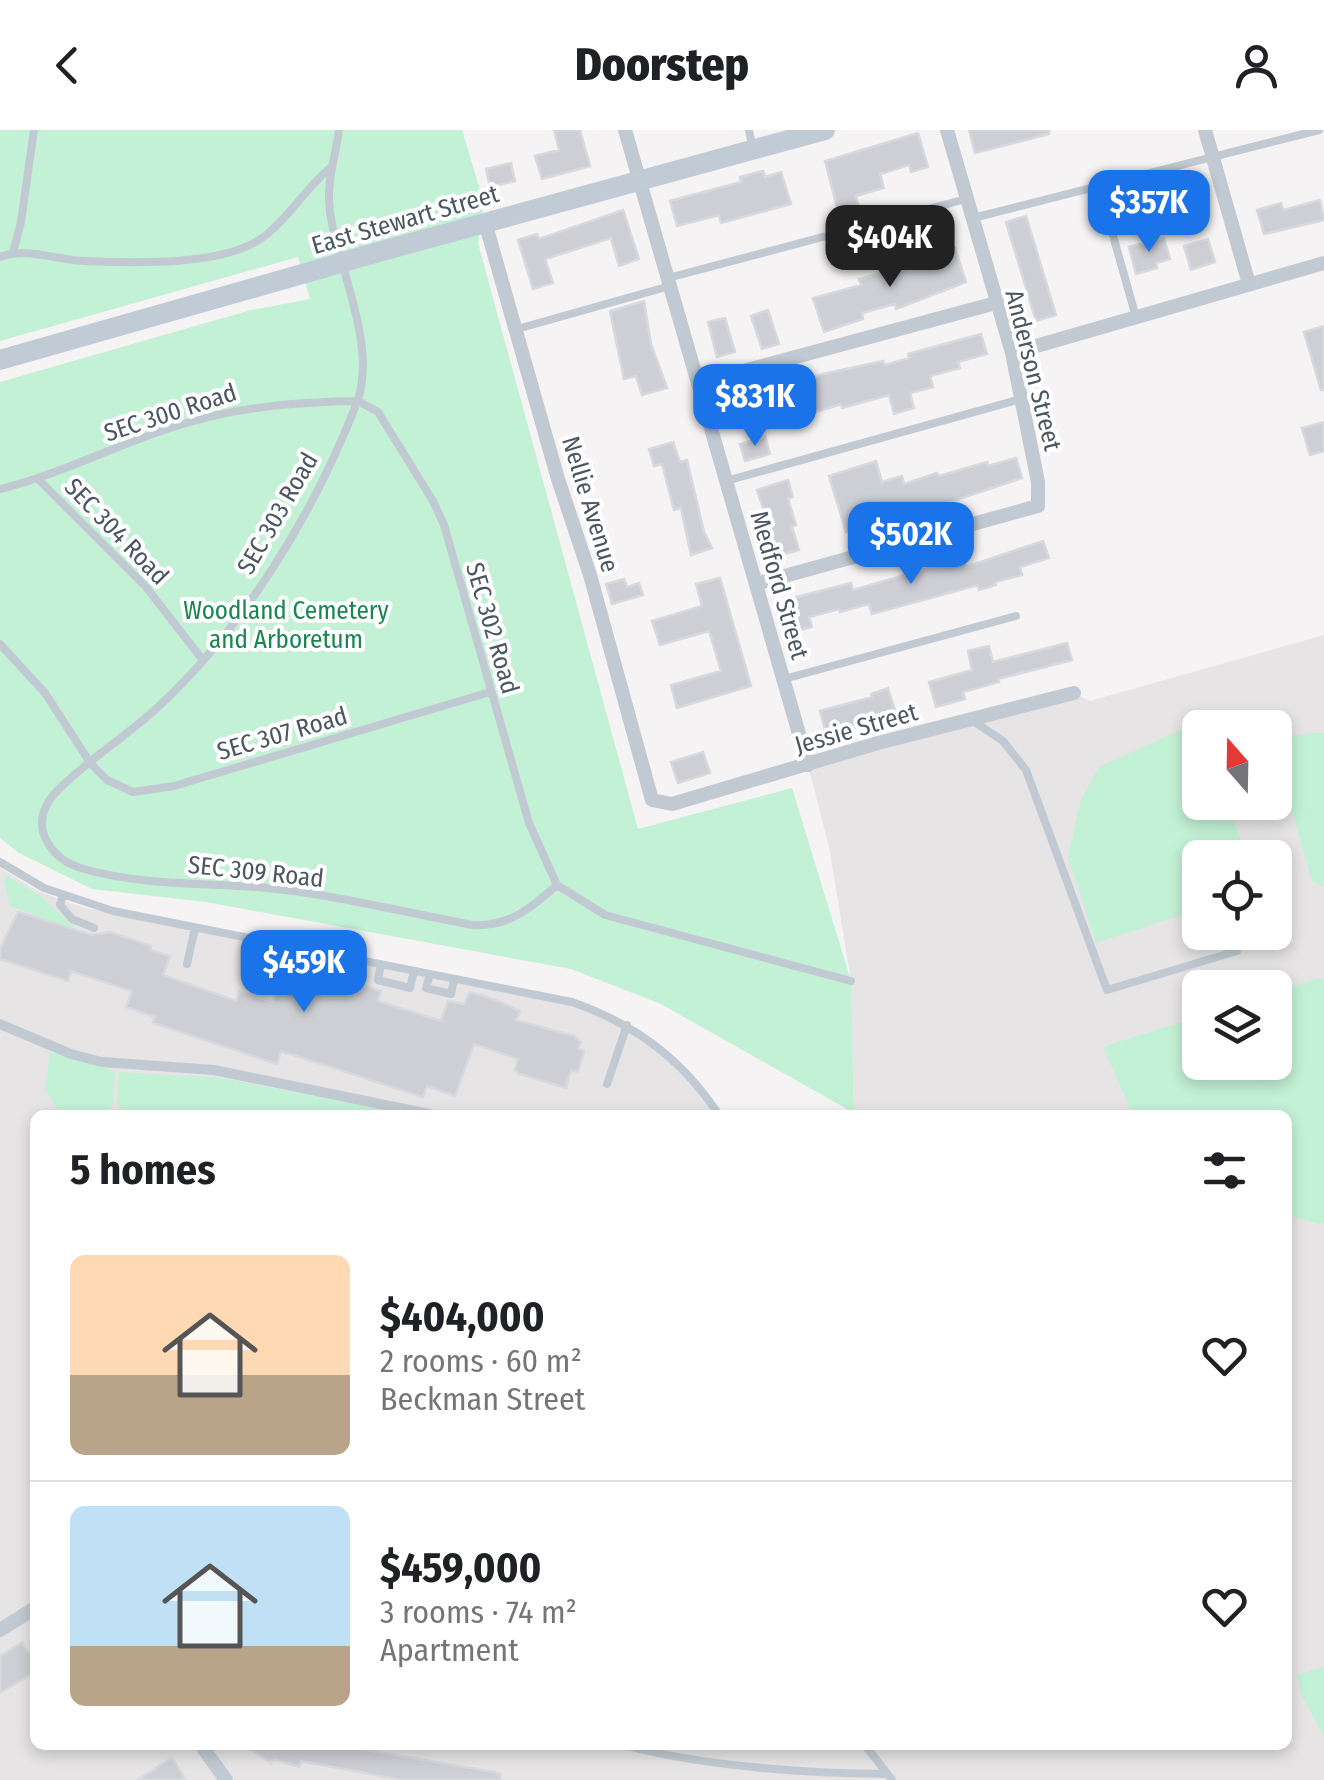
<!DOCTYPE html>
<html lang="en">
<head>
<meta charset="utf-8">
<style>
  body { margin:0; font-family:"Fira Sans Condensed",sans-serif; background:#f2f2f2; color:#202124; height:100vh; display:flex; flex-direction:column; font-size:38px; white-space:nowrap }
  * { box-sizing:border-box; margin:0 }
  p { font-size:32px; color:#757577 }
  .icon { flex:none; width:55px; height:55px; fill:none; stroke:currentColor; stroke-width:2; stroke-linecap:round; stroke-linejoin:round }
  .map { position:relative; flex:1; overflow:hidden }
  .panel { position:absolute; left:30px; top:980px; width:1262px; height:640px; display:flex; flex-direction:column; background:#fff; border-radius:15px; box-shadow:0 5px 15px #0003 }
  .panel>* { flex:none }
  .needle { width:65px; rotate:340deg }
  .tools { position:absolute; left:1182px; top:580px; display:grid; gap:20px }
  .tools a { display:grid; place-items:center; width:110px; height:110px; border-radius:15px; background:#fff; box-shadow:0 5px 15px #0003; font-size:50px }
  .price { position:absolute; translate:-50% -85px; padding:0 22px; border-radius:20px; background:#1a73e8; color:#fff; font-size:32px; line-height:65px; filter:drop-shadow(0 2px 5px #0008) }
  .price::after { content:''; position:absolute; left:50%; top:60px; width:30px; height:22px; margin-left:-15px; background:inherit; clip-path:polygon(0 0,100% 0,50% 100%) }
  .price.on { background:#222; color:#fff }
  ul { padding:0; list-style:none }
  li { display:flex; align-items:center; gap:30px; height:250px; padding:0 40px }
  li+li { border-top:2px solid #e0e0e0 }
  li span { display:grid; place-items:center; flex:none; width:280px; height:200px; border-radius:15px; color:#555 }
  li>.icon { margin-inline-start:auto }
  span .icon { width:120px; height:120px; fill:#fffc; stroke-width:1 }
  li b { font-size:42px }
  h2 { display:flex; justify-content:space-between; align-items:center; height:120px; padding:0 40px; font-size:42px }
  header { display:flex; justify-content:space-between; align-items:center; height:130px; padding:0 40px; background:#fff; font-size:45px; font-weight:800 }
  .map>svg:first-child { display:block }
</style>
</head>
<body>
<header><svg class="icon" aria-label="back" viewBox="0 0 24 24"><path d="M15 5l-7 7 7 7"/></svg>Doorstep<svg class="icon" aria-label="person" viewBox="0 0 24 24"><circle cx="12" cy="8" r="4"/><path d="M4 21q1-7 8-7t8 7"/></svg></header>
<div class="map">
<svg width="1324" height="1650" viewBox="0 0 1324 1650">
  <rect width="100%" height="100%" fill="#f5f3f3"/>
  <!-- education -->
  <path fill="#e6e4e5" fill-rule="evenodd" d="M1324 505V1650H0V738L40 762 85 778 572 872 662 918 719 985H35V1615H1288V985H845L854 983 851 851 829 717 808 635 1074 563 1090 571ZM1200 598H1275V672H1200ZM1200 728H1275V802H1200ZM1200 858H1275V932H1200Z"/>
  <!-- green -->
  <path fill="#c3f1d5" d="M0 0H462L484 73 478 113 638 699 792 658 851 851 854 983 661 874 571 839 206 772 92 759 19 723 0 708V252L251 180 310 169 298 127 0 211Z
    M1200 591V672L1228 673 1247 727 1200 728V779L1096 813 1068 727 1081 669 1099 637Z
    M1309 603H1324V757L1312 751 1275 623V610Z
    M6 746 38 764 76 798 75 801 10 776 4 750Z
    M1319 848 1324 850V1093L1319 1094 1288 1085V985H1133L1103 917 1200 886V932H1275V862Z
    M50 922 115 941 113 973 107 985H61L45 959Z
    M119 942 221 948 414 985 123 982 117 973Z
    M1324 1537V1607L1302 1566 1297 1545Z"/>
  <!-- building -->
  <path fill="#cdcfd5" stroke="#d7d9de" stroke-width="2.5" d="M554 0H580L590 36 542 49 535 26 559 20Z
    M969 0H1049V4L975 23Z
    M918 3 928 37 911 42 909 35 880 44 884 58 856 66 858 75 838 81 825 31Z
    M511 33 515 51 490 57 486 39Z
    M763 41 765 47 781 42 791 74 721 93 719 85 677 96 670 71 741 52 740 47Z
    M1320 70 1324 90 1264 104 1257 80 1281 73 1283 80Z
    M623 80 639 129 619 136 611 108 545 129 553 153 533 159 518 110 537 104 539 109Z
    M1026 86 1056 185 1036 191 1006 92Z
    M1164 108 1170 129 1156 133 1157 138 1136 144 1129 117Z
    M1208 109 1215 132 1191 140 1184 116Z
    M955 118 966 152 896 179 895 174 862 183 863 189 824 202 813 168 861 155 859 149 884 142 882 135 894 131 898 141 940 128 939 124Z
    M644 171 651 214 667 258 642 265 636 246 624 249 610 181Z
    M768 180 779 214 762 219 751 186Z
    M725 188 735 222 717 227 708 192Z
    M1324 196V260H1321L1304 202Z
    M981 204 987 224 958 232 960 238 930 246 933 257 910 263 914 278 894 284 889 265 842 278 841 274 792 290 789 279 739 289 735 272 788 260 787 256 823 244 883 231 885 235 909 228 908 224Z
    M1324 292V321L1310 325 1302 298Z
    M765 306 770 324 745 331 740 314Z
    M673 312 680 332 687 330 704 402 712 418 691 425 681 378 674 380 662 334 654 336 649 319Z
    M1016 328 1022 348 899 389 898 386 846 402 829 346 876 331 882 352 902 346 904 354 937 343 939 346 987 332 988 336Z
    M788 350 793 367 788 368 796 395 792 397 799 420 779 426 757 360Z
    M1043 411 1049 428 1020 437 1022 445 995 452 996 455 979 460 978 455 872 484 869 474 840 482 839 479 809 487 812 497 790 503 781 471 851 453 853 460 963 428 966 437Z
    M720 448 751 556 677 578 671 555 721 541 709 501 660 515 652 491 702 476 696 454Z
    M624 449 627 457 639 453 643 465 612 474 606 454Z
    M1067 513 1072 530 998 549 999 552 963 562 965 569 936 577 929 552 972 540 968 521 989 516 993 532Z
    M888 558 896 584 827 607 820 581 872 567 871 564Z
    M703 622 710 643 678 653 671 632Z
    M18 782 92 805 110 802 151 816 150 820 170 826 163 845 236 871 239 861 273 872 287 830 381 861 378 871 441 891 448 871 464 874 470 862 496 870 520 881 516 890 574 906 581 912 578 918 584 921 578 942 571 940 566 958 520 944 515 940 518 929 474 914 455 966 427 956 423 967 281 921 277 934 153 893 155 887 126 877 132 861 71 841 68 851 0 829V819Z
    M22 1512 28 1522 35 1518V1542L0 1563V1526Z
    M244 1615H338L500 1643V1650H402L301 1631 299 1637 274 1629 271 1633Z
    M172 1628 186 1650H138L154 1639Z"/>
  <g fill="none" stroke-linecap="round" stroke-linejoin="round">
    <!-- service -->
    <path stroke="#c1cad2" stroke-width="8" d="M339 0C335 29 326 52 330 82 338 139 379 218 356 275 313 385 245 496 158 577 127 606 89 629 59 659 43 674 36 694 48 713 56 727 69 735 84 739 140 755 199 753 257 757 329 763 402 782 473 795 509 797 531 778 557 755
      M749 0 752 15
      M1099 56 1136 187
      M973 88 1319 0
      M13 122 21 92 34 0
      M0 127C26 117 57 130 84 131 132 133 227 137 266 105 290 86 306 58 330 38
      M668 148 966 69
      M517 199 670 156
      M358 271 378 282 433 371 444 395 529 693 557 755 605 785 851 851
      M38 349 146 457 202 529
      M726 351 1021 269
      M0 359C66 343 125 310 190 292 246 276 300 272 358 271
      M0 514 45 563 91 634 107 650 133 662 174 656 490 562
      M784 549 1016 486
      M973 591 1003 611 1026 640 1107 860 1237 821
      M0 732 44 758 113 781 572 872C635 894 682 929 719 985
      M63 765 60 775 72 789 94 798
      M187 834 195 798
      M381 834 378 850 410 858 414 841
      M430 844 426 858 451 864 454 849
      M607 954 627 895
      M623 1615C707 1637 800 1643 887 1644
      M865 1615 892 1650"/>
    <!-- pedestrian -->
    <path stroke="#c1cad2" stroke-width="10" d="M0 894 71 924 102 932 214 940 434 985"/>
    <!-- minor -->
    <path stroke="#c1cad2" stroke-width="14" d="M625 0 808 635
      M1205 0 1249 154
      M485 92 558 349 590 445 652 670 672 674 878 613 1074 563
      M1012 223 1324 133
      M699 253 996 173
      M756 454 1038 376V352L1012 223 947 0
      M0 1500 35 1478
      M201 1615 226 1650"/>
    <!-- secondary -->
    <path stroke="#c1cbd6" stroke-width="20" d="M364 126 825 0
      M0 230 320 139"/>
    <!-- secondary-bridge -->
    <path stroke="#c1cbd6" stroke-width="20" d="M320 139 364 126"/>
  </g>
  <g text-anchor="middle" stroke-width="8" stroke-linejoin="round" paint-order="stroke">
    <!-- street labels -->
    <g font-size="25" fill="#4a5661" stroke="#fff">
      <text transform="translate(405 89) rotate(-16)" y="9">East Stewart Street</text>
      <text transform="translate(1034 240) rotate(76)" y="9">Anderson Street</text>
      <text transform="translate(170 282) rotate(-18)" y="9">SEC 300 Road</text>
      <text transform="translate(591 374) rotate(73)" y="9">Nellie Avenue</text>
      <text transform="translate(277 383) rotate(-60)" y="9">SEC 303 Road</text>
      <text transform="translate(117 401) rotate(46)" y="9">SEC 304 Road</text>
      <text transform="translate(780 455) rotate(74)" y="9">Medford Street</text>
      <text transform="translate(493 498) rotate(74)" y="9">SEC 302 Road</text>
      <text transform="translate(856 598) rotate(-16)" y="9">Jessie Street</text>
      <text transform="translate(282 603) rotate(-16)" y="9">SEC 307 Road</text>
      <text transform="translate(256 741) rotate(6)" y="9">SEC 309 Road</text>
    </g>
    <!-- park labels -->
    <g font-size="25" fill="#17864f" stroke="#fff">
      <text x="286" y="489">Woodland Cemetery<tspan x="286" dy="29">and Arboretum</tspan></text>
    </g>
  </g>
</svg>
<div class="tools">
<a><svg class="needle" viewBox="-14 -14 28 28"><path d="M0-13l5 13h-10z" fill="#e53935"/><path d="M0 13l5-13h-10z" fill="#757577"/></svg></a>
<a><svg class="icon" aria-label="locate" viewBox="0 0 24 24"><circle cx="12" cy="12" r="6"/><path d="M12 2v4M12 18v4M2 12h4M18 12h4"/></svg></a>
<a><svg class="icon" aria-label="layers" viewBox="0 0 24 24"><path d="M12 4l9 5-9 5-9-5zM3 14l9 5 9-5"/></svg></a>
</div>
<b class="price" style="left:1149px;top:125px">$357K</b>
<b class="price on" style="left:890px;top:160px">$404K</b>
<b class="price" style="left:755px;top:319px">$831K</b>
<b class="price" style="left:911px;top:457px">$502K</b>
<b class="price" style="left:304px;top:885px">$459K</b>
<section class="panel">
<h2>5 homes<svg class="icon" aria-label="filters" viewBox="0 0 24 24"><path d="M4 7h16M4 17h16"/><circle cx="9" cy="7" r="2"/><circle cx="15" cy="17" r="2"/></svg></h2>
<ul>
<li><span style="background:linear-gradient(#ffd9b3 60%,#b9a48a 0)"><svg class="icon" aria-label="home" viewBox="0 0 24 24"><path d="M3 11l9-7 9 7M6 9v11h12V9"/></svg></span><div><b>$404,000</b><p>2 rooms · 60 m²</p><p>Beckman Street</p></div><svg class="icon" aria-label="heart" viewBox="0 0 24 24"><path d="M12 20l-8-8c-3-5 5-10 8-4 3-6 11-1 8 4z"/></svg></li>
<li><span style="background:linear-gradient(#bfe0f5 70%,#b9a48a 0)"><svg class="icon" aria-label="home" viewBox="0 0 24 24"><path d="M3 11l9-7 9 7M6 9v11h12V9"/></svg></span><div><b>$459,000</b><p>3 rooms · 74 m²</p><p>Apartment</p></div><svg class="icon" aria-label="heart" viewBox="0 0 24 24"><path d="M12 20l-8-8c-3-5 5-10 8-4 3-6 11-1 8 4z"/></svg></li>
</ul>
</section>
</div>
</body>
</html>
